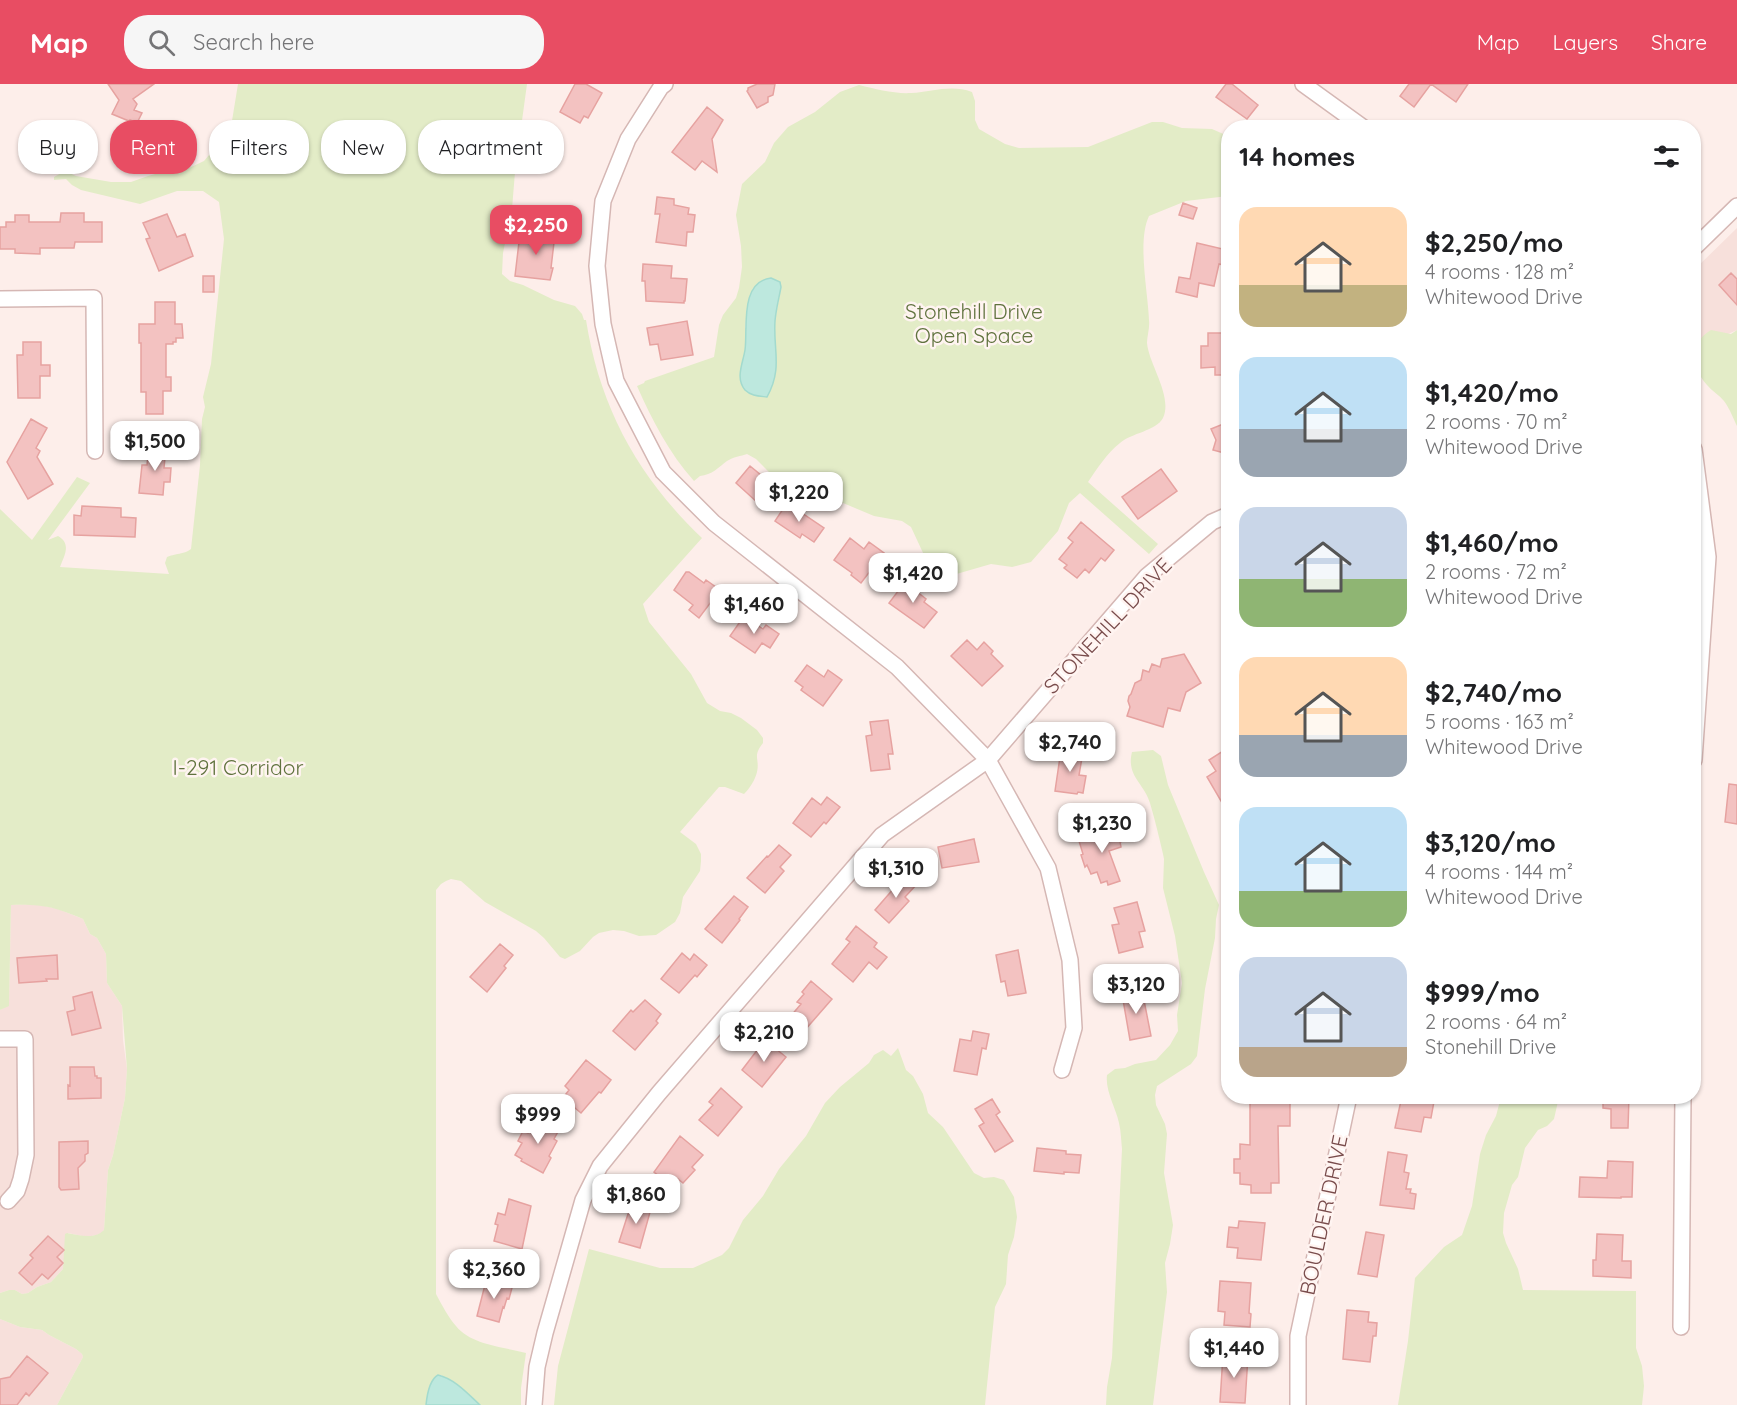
<!DOCTYPE html>
<html lang="en">
<head>
<meta charset="utf-8">
<style>
  body { margin:0; font-family:Quicksand,sans-serif; background:#f6f6f6; color:#202124; height:100vh; display:flex; flex-direction:column; font-size:22px; white-space:nowrap }
  * { box-sizing:border-box; margin:0 }
  p { font-size:20px; color:#757577 }
  .icon { flex:none; width:33px; height:33px; fill:none; stroke:currentColor; stroke-width:2; stroke-linecap:round; stroke-linejoin:round }
  .map { position:relative; flex:1; overflow:hidden }
  .details { position:absolute; left:1221px; top:36px; width:480px; height:984px; display:flex; flex-direction:column; background:#fff; border-radius:24px; box-shadow:0 2px 4px #0004 }
  .details>* { flex:none }
  .hud { position:absolute; left:18px; top:36px; width:570px; height:54px; display:flex; gap:12px }
  .price { position:absolute; translate:-50% -51px; padding:0 14px; border-radius:12px; background:#fff; color:#222; font-size:20px; line-height:39px; filter:drop-shadow(0 2px 3px #0008) }
  .price::after { content:''; position:absolute; left:50%; top:36px; width:18px; height:14px; margin-left:-9px; background:inherit; clip-path:polygon(0 0,100% 0,50% 100%) }
  .price.on { background:#e84d63; color:#fff }
  ul { padding:0; list-style:none }
  li { display:flex; align-items:center; gap:18px; height:150px; padding:0 18px }
  li span { display:grid; place-items:center; flex:none; width:168px; height:120px; border-radius:18px; color:#555 }
  li>.icon { margin-inline-start:auto }
  span .icon { width:72px; height:72px; fill:#fffc; stroke-width:1 }
  li b { font-size:26px }
  h2 { display:flex; justify-content:space-between; align-items:center; height:72px; padding:0 18px; font-size:26px }
  .chip { padding:0 21px; border-radius:24px; background:#fff; box-shadow:0 2px 4px #0004; font-size:21px; line-height:54px }
  .chip.on { background:#e84d63; color:#fff }
  header { display:flex; align-items:center; gap:36px; box-sizing:border-box; height:84px; padding:0 30px; background:#e84d63; color:#fff }
  header strong { font-size:28px }
  nav { display:flex; gap:33px; margin-inline-start:auto; font-size:21px }
  .search { width:420px; height:54px; background:#f6f6f6; display:flex; align-items:center; gap:15px; box-sizing:border-box; padding:0 21px; border-radius:24px; color:#757577; font-size:22px }
  .map>svg:first-child { display:block }
</style>
</head>
<body>
<header>
<strong>Map</strong>
<div class="search"><svg class="icon" aria-label="search" viewBox="0 0 24 24"><circle cx="10" cy="10" r="6"/><path d="M15 15l6 6"/></svg>Search here</div>
<nav><a>Map</a><a>Layers</a><a>Share</a></nav>
</header>
<div class="map">
<svg width="1737" height="1321" viewBox="0 0 1737 1321">
  <rect width="100%" height="100%" fill="#fdeeea"/>
  <!-- residential -->
  <path fill="#f7e0db" d="M1737 144V246L1694 265V186Z
    M37 820 58 825 83 835 90 850 97 854 106 870 107 899 122 922 123 956 127 985 125 1014 113 1071 108 1086 104 1146 101 1150 87 1153 68 1149 63 1185 51 1198 37 1203 28 1209 22 1210 15 1206H9L0 1209V926L9 921 11 821Z
    M0 1235 20 1243 42 1246 49 1251 76 1265 82 1270 83 1273 57 1321H0Z"/>
  <!-- green -->
  <path fill="#e3ecc7" fill-rule="evenodd" d="M238 0H527L515 88 512 125 503 169 502 190 510 197 523 201 554 216 575 222 582 230 584 236H586C600 324 638 393 702 454L643 520 649 538 691 590 707 619 720 627 731 629 741 634 757 646 763 654V659C752 673 760 674 757 688 755 696 750 704 744 710L725 703H719L680 748 696 760 701 770V777L700 787 683 813 680 829 675 838 656 851 639 852 624 847 613 846 599 849 593 853 580 867 565 875 560 873 544 854 536 847 485 818 461 797 451 795 446 797 441 800 436 806V1210C442 1221 448 1233 456 1242 471 1261 504 1263 526 1269L521 1304V1321H480L464 1306 441 1291 435 1294 426 1321H57L83 1273 82 1270 76 1265 49 1251 42 1246 20 1243 0 1235V1209L9 1206H15L22 1210 28 1209 37 1203 51 1198 63 1185 65 1150 67 1149C80 1151 94 1156 104 1146L108 1086 113 1071 125 1014 127 985 122 922 107 899 106 870 97 854 90 850 83 835C54 823 43 820 11 821L9 922 0 926V425L32 456 77 393 90 399 48 456 58 452C72 460 64 472 60 483L169 490 165 479 167 473C176 469 183 471 191 465L200 381 202 335 205 323 203 313 211 280 224 155 219 118 203 107H177L140 120 81 106 72 101 66 95 54 96V93L65 87 76 92 111 98H131L148 92 166 87 172 84H189L204 77 214 65 223 58 231 43Z
    M859 1C876 5 894 10 911 9 932 8 951 0 972 8L975 17V36L979 45 1005 60 1019 64 1088 63 1152 38H1163L1182 44 1212 45 1228 52V112L1186 117 1149 132C1137 157 1148 208 1149 236 1150 244 1147 252 1147 259 1149 281 1173 312 1163 334 1156 347 1131 349 1120 359 1107 369 1097 385 1088 398L1158 460 1149 470 1080 409 1069 419 1058 447 1031 478 1012 483 991 480 953 491 943 492 933 489 927 482 924 471 911 443 902 437 874 432 824 411 806 400 797 398 787 399 777 396 756 375 747 370C741 372 733 373 727 377 719 383 712 391 700 392L694 397C669 369 652 336 637 302L644 299 645 297 714 273 719 241 723 231 736 214 739 204 742 183 741 162 736 131 742 100 765 78 774 59 788 43 815 28 840 8ZM781 203 775 237V250L745 244 747 224 753 204Z
    M1711 246 1731 250 1737 246V342C1733 334 1730 325 1724 317 1719 311 1712 307 1707 301 1690 282 1688 260 1711 246Z
    M1153 666 1161 672 1168 701 1204 788 1219 821 1216 835 1215 854 1205 905 1197 972 1191 980 1157 1002 1155 1011 1156 1021 1165 1040 1167 1050 1164 1089 1173 1141 1170 1160 1165 1179 1167 1208 1153 1321H1106L1107 1303 1112 1274 1122 1065C1121 1056 1121 1047 1119 1039 1116 1024 1105 1007 1107 991L1115 985 1125 984 1135 980 1156 976 1170 961 1178 947 1177 931 1182 899 1175 852 1163 804 1164 775 1163 770C1159 753 1155 736 1150 719 1144 699 1126 692 1132 668Z
    M898 964 906 986 913 992 923 1010 928 1029 943 1043 974 1089 984 1094 994 1093 1004 1096 1014 1113 1017 1133 1014 1153 1008 1171 1006 1200 995 1223 985 1321H554L558 1282 589 1165 660 1184H693L722 1171 729 1164 743 1136 763 1112 779 1085 806 1052 825 1019 840 1003 869 979 874 971 883 966 891 972Z
    M1501 1013H1559L1554 1035 1547 1042 1538 1046 1525 1064 1518 1093 1512 1101 1504 1129 1503 1149 1506 1159 1518 1185 1523 1206 1636 1207V1264L1642 1282 1644 1302 1642 1321H1398L1408 1257 1415 1194 1444 1163 1462 1151 1472 1122 1480 1070 1486 1051 1496 1032Z"/>
  <!-- water -->
  <path fill="#bde8de" stroke="#a3dace" stroke-width="1.5" d="M771 194 780 198 781 203C779 214 776 225 775 237 773 266 783 284 767 313 759 312 751 312 745 306 735 294 743 279 745 266 748 245 739 198 771 194Z
    M438 1291C455 1295 468 1310 480 1321H426C427 1311 429 1296 438 1291Z"/>
  <!-- building -->
  <path fill="#f3c2c1" stroke="#e6a2a0" stroke-width="1.5" d="M108 0H154L133 15 137 20 134 26 142 29 137 39 130 36 129 37 112 30 119 16Z
    M575 0H586L602 9 588 34 584 32 580 39 560 28Z
    M757 0H775L773 11 768 13V18L757 24 747 7 748 6V4Z
    M1226 0H1232L1258 21 1247 35 1216 13Z
    M1409 0H1431L1414 23 1400 12Z
    M1431 0H1468L1456 18Z
    M707 23 723 36 712 55 717 88 702 77 695 86 672 68Z
    M657 113 674 115V121L689 124 688 130 695 131 693 148H687L686 162 656 158 660 130H655Z
    M1183 119 1197 124 1193 135 1179 131Z
    M61 129H84V138H102V158H75L74 164H40V170L15 169V165H0V143H6V138H15V131H29V138H60Z
    M167 130 177 153 185 150 193 172 159 187 146 155 150 154 143 139Z
    M528 147 555 150 551 184H553L550 196 515 192 519 158 525 159Z
    M1197 159 1227 166 1224 181 1219 180 1214 202 1199 199 1197 213 1176 208 1179 193 1190 195Z
    M643 180 672 182 671 194 687 195 685 217H684V219L646 217 645 197H642Z
    M1731 189 1737 195V221L1719 201Z
    M203 192H214V208H203Z
    M155 218H175V240H182L183 254H176V258H173V260H166V293H171V307H163V330H146V308H141V259H139V240H155Z
    M687 237 693 271 661 276 658 260 650 261 647 244Z
    M1208 249H1228V291H1215V283L1201 284V262H1208Z
    M23 258H41V281H50V292H40V314H18L17 271H23Z
    M31 335 47 344 36 364 40 367 37 373 53 400 28 415 7 378Z
    M1228 338V370L1213 366 1216 356 1211 345Z
    M149 361 166 363 164 384H171L170 398H164L163 411 139 409 142 381H147Z
    M750 382 773 401 758 419 736 399Z
    M1161 385 1177 407 1138 435 1122 413Z
    M787 419 824 444 814 458 802 450 800 454 775 437Z
    M82 422 121 424V433L136 434 135 453 74 451V431L81 432Z
    M1081 438 1114 466 1105 477 1101 474 1089 489 1085 485 1077 494 1064 484 1067 481 1059 475 1073 458 1068 454Z
    M850 454 864 465 869 458 884 469 861 499 851 491 852 489 834 476Z
    M686 488H689L704 499 706 496 720 506 699 534 689 526 693 521 674 506Z
    M908 494 920 503 916 507 926 515 924 518 937 528 924 544 889 519Z
    M744 532 763 545 766 541 779 550 770 564 762 559 755 569 730 552Z
    M967 556 977 566 984 558 993 567 991 570 1003 582 982 602 951 572Z
    M1184 570 1201 599 1186 608 1180 627 1168 624 1163 643 1127 632 1130 623 1128 617 1129 612 1131 610 1135 599 1141 596 1143 586 1149 588 1152 580 1160 583 1162 575Z
    M807 581 824 593 828 586 842 596 823 622 801 606 803 603 795 597Z
    M888 636 893 670H888L890 685 871 687 866 652 872 651 870 638Z
    M1061 666 1083 668 1079 691 1086 692 1083 709 1078 708 1077 710 1055 707Z
    M1223 667 1228 676V729L1207 693 1216 687 1209 676Z
    M1729 700 1737 701V740L1725 738Z
    M827 713 840 723 826 740 824 738 811 753 793 739 812 714 821 721Z
    M1117 742 1123 757 1120 758 1121 763 1109 767 1120 797 1108 801 1107 797 1101 799 1097 788 1091 790 1087 781 1085 783 1081 771 1083 770 1079 757Z
    M974 755 979 778 942 784 938 763Z
    M779 761 791 771 780 783 784 787 765 809 747 794 767 772 768 773Z
    M904 789 917 800 905 813 909 817 889 839 875 826 895 803 893 802Z
    M734 812 748 823 739 835 740 836 722 859 705 845Z
    M1137 818 1145 847 1139 848 1143 863 1119 869 1112 841 1119 840 1114 824Z
    M856 842 877 859 874 863 887 873 877 885 869 878 853 898 832 880 850 858 846 855Z
    M500 860 513 871 504 882 506 884 487 908 470 893Z
    M1018 866 1026 909 1008 912 1005 897 1001 898 996 871Z
    M682 869 690 876 694 870 707 881 697 893 695 891 679 909 661 895Z
    M57 871 58 895H46L47 897 19 899 17 874Z
    M811 897 832 915 805 946 790 933 801 920 797 918 804 910 802 908Z
    M1142 906 1151 952 1130 956 1122 910Z
    M92 908 101 944 72 951 67 928 75 926 73 913Z
    M645 916 661 930 656 937 658 939 635 966 613 947 631 926 633 928Z
    M973 947 989 950 986 965 982 964 977 991 954 987 960 955 971 957Z
    M765 956 786 973 762 1003 742 986Z
    M586 976 611 996 601 1009 599 1008 581 1029 563 1014 569 1006 565 1002Z
    M70 983H94L95 992H97V994H101V1014L68 1015V1001L70 1002Z
    M721 1004 742 1023 718 1052 699 1036 713 1021 709 1018Z
    M1250 1012H1285V1016H1290V1042H1278L1279 1099H1271V1109H1251V1101L1240 1100V1089H1234V1075H1240V1060L1250 1061Z
    M1402 1012H1435L1431 1034 1424 1033 1421 1048 1395 1044Z
    M1603 1012H1629L1628 1044H1611V1025L1603 1024Z
    M992 1015 1000 1028 996 1031 1013 1057 995 1068 979 1042 984 1039 975 1025Z
    M543 1035 560 1044 554 1055 557 1057 549 1072 551 1074 543 1089 521 1077 522 1075 515 1071 522 1059 518 1057 523 1047 528 1049 533 1040 537 1043Z
    M680 1052 703 1071 692 1083 695 1086 683 1099 678 1095 671 1102 654 1088Z
    M88 1057V1069L85 1071V1077L78 1084 79 1105 61 1106 59 1103V1058Z
    M1037 1064 1066 1067V1070L1081 1071 1079 1089 1064 1088V1090L1034 1087Z
    M1388 1068 1407 1071 1404 1088 1409 1089 1406 1105H1411L1410 1109 1416 1110 1414 1125 1380 1121Z
    M1608 1077 1633 1078 1632 1113H1621V1114L1579 1113 1580 1093 1607 1094Z
    M509 1115 531 1122 522 1165 494 1157 498 1141 495 1140 498 1129 505 1131Z
    M635 1116 652 1121 640 1164 619 1158 628 1130H631Z
    M1239 1137 1265 1139 1261 1176 1237 1174 1238 1164 1227 1163 1229 1143 1238 1144Z
    M1366 1148 1384 1151 1377 1193 1358 1190Z
    M1597 1150 1623 1151 1622 1177H1631V1194L1593 1192V1176H1596Z
    M48 1152 64 1166 57 1173 63 1179 48 1195 42 1190 32 1201 19 1189 33 1174 30 1171Z
    M497 1196 513 1200 509 1215 507 1214 504 1224 503 1223 499 1238 477 1232 486 1197 496 1200Z
    M1220 1197 1251 1199 1249 1229 1251 1230 1250 1243 1224 1241 1225 1228 1218 1227Z
    M1347 1226 1369 1228 1368 1238 1377 1239 1376 1252H1373L1370 1278 1343 1275Z
    M1223 1271 1248 1272 1245 1319 1220 1318Z
    M27 1272 48 1289 29 1312 26 1309 17 1321H0V1295L10 1293Z"/>
  <g fill="none" stroke-linecap="round" stroke-linejoin="round">
    <!-- minor casing -->
    <g stroke="#d5b7b4" stroke-width="18">
      <path id="minor" d="M665 0 661 3 628 55 603 117 597 182 603 240 616 297 663 388 714 439 897 583 988 676 1048 784 1070 876 1074 944 1062 986
        M1303 0 1364 44
        M1694 164 1737 122
        M0 215 94 214 95 367
        M1694 365 1708 473 1694 676
        M0 955H25L26 1071 21 1095 17 1107 8 1117
        M1681 1243 1683 1012
        M534 1321 537 1283 545 1249 583 1116 600 1082 659 1009 882 751 988 676 1147 492 1212 438 1228 431
        M1298 1321V1252L1349 1012"/>
    </g>
    <!-- minor -->
    <use href="#minor" stroke="#fff" stroke-width="15"/>
  </g>
  <g text-anchor="middle" stroke-width="5" stroke-linejoin="round" paint-order="stroke">
    <!-- park labels -->
    <g font-size="21" fill="#60733e" stroke="#fff4f1">
      <text x="974" y="235">Stonehill Drive<tspan x="974" dy="24">Open Space</tspan></text>
      <text x="238" y="691">I-291 Corridor</text>
    </g>
    <!-- street labels -->
    <g font-size="21" fill="#794c4c" stroke="#fff4f1">
      <text transform="translate(1108 542) rotate(-47)" y="7">STONEHILL DRIVE</text>
      <text transform="translate(1324 1131) rotate(-78)" y="7">BOULDER DRIVE</text>
    </g>
  </g>
</svg>
<b class="price on" style="left:536px;top:172px">$2,250</b>
<b class="price" style="left:155px;top:388px">$1,500</b>
<b class="price" style="left:799px;top:439px">$1,220</b>
<b class="price" style="left:913px;top:520px">$1,420</b>
<b class="price" style="left:754px;top:551px">$1,460</b>
<b class="price" style="left:1070px;top:689px">$2,740</b>
<b class="price" style="left:1102px;top:770px">$1,230</b>
<b class="price" style="left:896px;top:815px">$1,310</b>
<b class="price" style="left:1136px;top:931px">$3,120</b>
<b class="price" style="left:764px;top:979px">$2,210</b>
<b class="price" style="left:538px;top:1061px">$999</b>
<b class="price" style="left:636px;top:1141px">$1,860</b>
<b class="price" style="left:494px;top:1216px">$2,360</b>
<b class="price" style="left:1234px;top:1295px">$1,440</b>
<div class="hud">
<a class="chip">Buy</a>
<a class="chip on">Rent</a>
<a class="chip">Filters</a>
<a class="chip">New</a>
<a class="chip">Apartment</a>
</div>
<section class="details">
<h2>14 homes<svg class="icon" aria-label="filters" viewBox="0 0 24 24"><path d="M4 7h16M4 17h16"/><circle cx="9" cy="7" r="2"/><circle cx="15" cy="17" r="2"/></svg></h2>
<ul>
<li><span style="background:linear-gradient(#ffd9b3 65%,#c2b280 0)"><svg class="icon" aria-label="home" viewBox="0 0 24 24"><path d="M3 11l9-7 9 7M6 9v11h12V9"/></svg></span><div><b>$2,250/mo</b><p>4 rooms · 128 m²</p><p>Whitewood Drive</p></div></li>
<li><span style="background:linear-gradient(#bfe0f5 60%,#9aa5b1 0)"><svg class="icon" aria-label="home" viewBox="0 0 24 24"><path d="M3 11l9-7 9 7M6 9v11h12V9"/></svg></span><div><b>$1,420/mo</b><p>2 rooms · 70 m²</p><p>Whitewood Drive</p></div></li>
<li><span style="background:linear-gradient(#c9d6e8 60%,#8fb573 0)"><svg class="icon" aria-label="home" viewBox="0 0 24 24"><path d="M3 11l9-7 9 7M6 9v11h12V9"/></svg></span><div><b>$1,460/mo</b><p>2 rooms · 72 m²</p><p>Whitewood Drive</p></div></li>
<li><span style="background:linear-gradient(#ffd9b3 65%,#9aa5b1 0)"><svg class="icon" aria-label="home" viewBox="0 0 24 24"><path d="M3 11l9-7 9 7M6 9v11h12V9"/></svg></span><div><b>$2,740/mo</b><p>5 rooms · 163 m²</p><p>Whitewood Drive</p></div></li>
<li><span style="background:linear-gradient(#bfe0f5 70%,#8fb573 0)"><svg class="icon" aria-label="home" viewBox="0 0 24 24"><path d="M3 11l9-7 9 7M6 9v11h12V9"/></svg></span><div><b>$3,120/mo</b><p>4 rooms · 144 m²</p><p>Whitewood Drive</p></div></li>
<li><span style="background:linear-gradient(#c9d6e8 75%,#b9a48a 0)"><svg class="icon" aria-label="home" viewBox="0 0 24 24"><path d="M3 11l9-7 9 7M6 9v11h12V9"/></svg></span><div><b>$999/mo</b><p>2 rooms · 64 m²</p><p>Stonehill Drive</p></div></li>
</ul>
</section>
</div>
</body>
</html>
